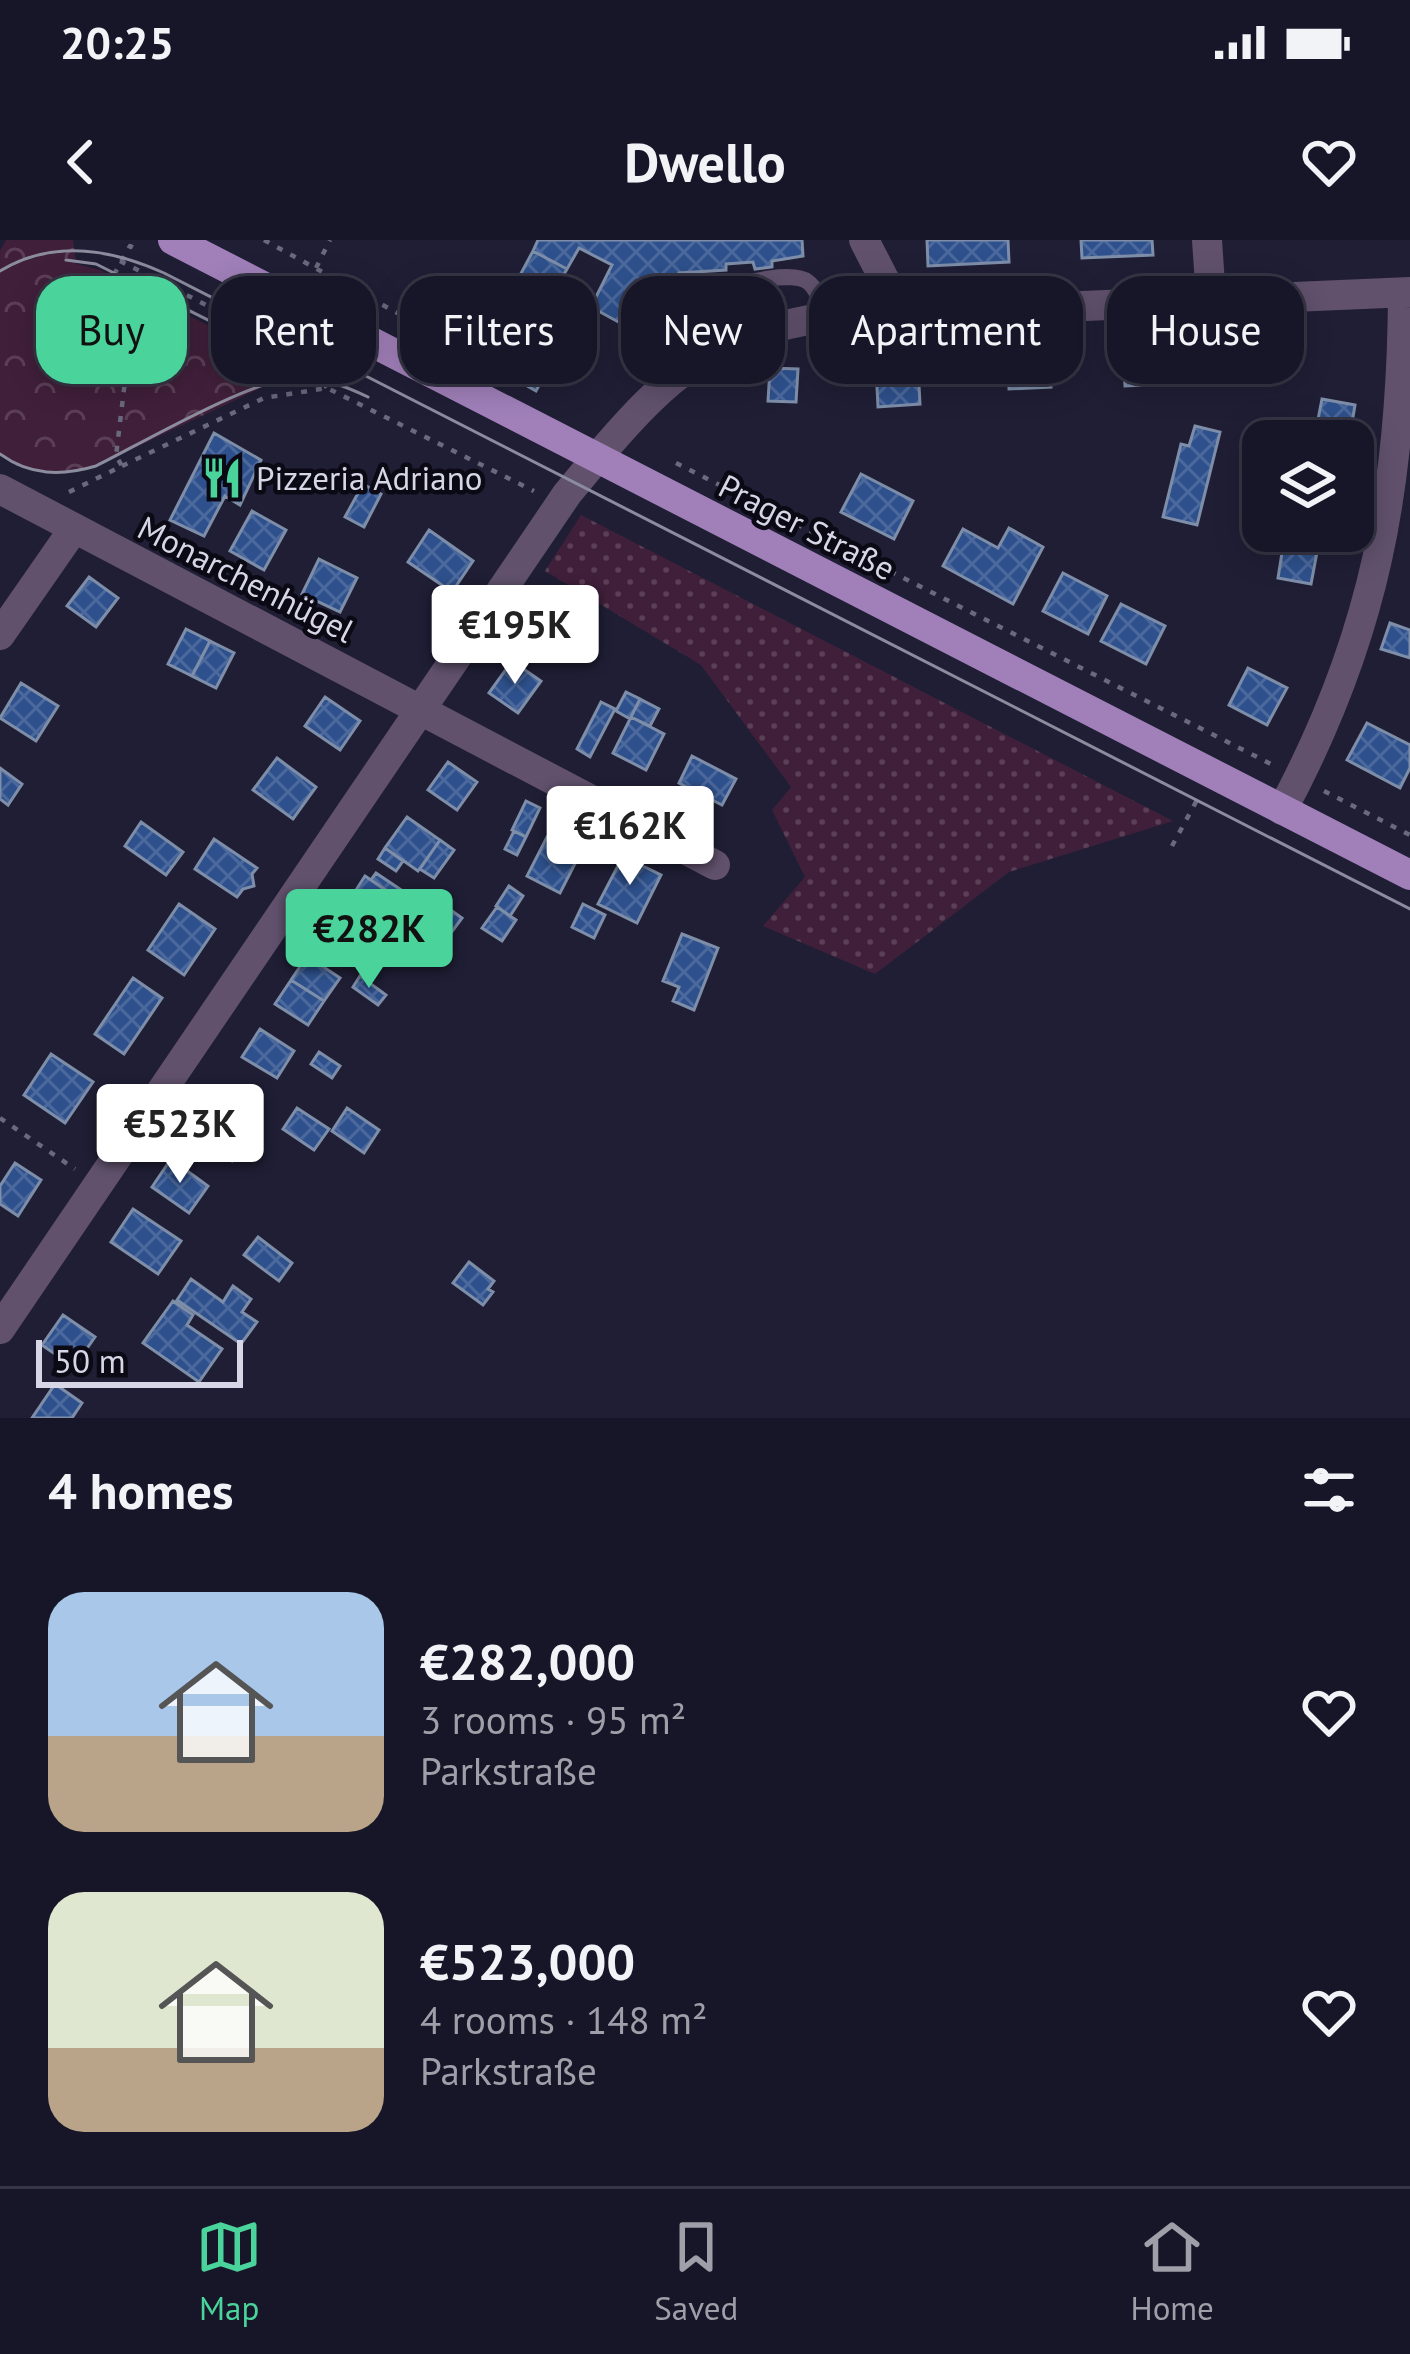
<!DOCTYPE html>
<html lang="en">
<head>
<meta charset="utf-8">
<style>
  body { margin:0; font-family:"PT Sans",sans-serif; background:#242334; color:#f1f3f6; height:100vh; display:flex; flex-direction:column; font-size:45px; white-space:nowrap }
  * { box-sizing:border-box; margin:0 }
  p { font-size:39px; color:#9e9fa8 }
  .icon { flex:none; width:66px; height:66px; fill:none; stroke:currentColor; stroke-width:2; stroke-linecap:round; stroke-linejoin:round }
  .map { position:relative; height:1178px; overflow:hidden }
  .drawer { display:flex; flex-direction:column; background:#171628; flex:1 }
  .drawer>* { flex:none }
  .banner { position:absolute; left:36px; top:36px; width:1338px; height:108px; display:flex; gap:24px }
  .tools { position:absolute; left:1242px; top:180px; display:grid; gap:24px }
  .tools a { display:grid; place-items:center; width:132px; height:132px; border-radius:24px; background:#171628; box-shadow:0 6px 30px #0003,0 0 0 3px #363545; font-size:60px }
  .scale { position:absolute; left:36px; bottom:30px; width:207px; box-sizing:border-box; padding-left:12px; border:6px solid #d6d6e6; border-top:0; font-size:33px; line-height:42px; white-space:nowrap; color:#d6d6e6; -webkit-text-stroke:9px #0a0914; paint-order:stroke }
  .price { position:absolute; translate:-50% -102px; padding:0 27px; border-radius:12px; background:#fff; color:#222; font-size:39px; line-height:78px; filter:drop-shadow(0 3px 6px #0008) }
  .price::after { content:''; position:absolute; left:50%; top:72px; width:36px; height:27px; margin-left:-18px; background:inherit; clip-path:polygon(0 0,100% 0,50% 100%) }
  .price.on { background:#4ad49c; color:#111 }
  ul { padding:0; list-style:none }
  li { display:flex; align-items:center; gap:36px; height:300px; padding:0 48px }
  li span { display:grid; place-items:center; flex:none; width:336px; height:240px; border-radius:36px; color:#555 }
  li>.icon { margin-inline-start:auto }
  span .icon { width:144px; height:144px; fill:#fffc; stroke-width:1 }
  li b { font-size:51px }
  h2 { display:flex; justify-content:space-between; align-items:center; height:144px; padding:0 48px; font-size:51px }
  .chip { padding:0 42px; border-radius:36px; background:#171628; box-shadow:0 6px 30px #0003,0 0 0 3px #363545; font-size:42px; line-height:108px }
  .chip.on { background:#4ad49c; color:#111 }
  .status { display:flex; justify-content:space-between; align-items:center; height:84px; padding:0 60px; background:#171628; direction:ltr }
  .status svg { height:33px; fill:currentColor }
  header { display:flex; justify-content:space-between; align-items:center; height:156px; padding:0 48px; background:#171628; font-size:54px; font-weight:700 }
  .dock { display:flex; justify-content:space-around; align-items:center; height:168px; border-top:3px solid #363545; background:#171628; font-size:33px; color:#9e9fa8 }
  .dock a { display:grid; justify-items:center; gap:6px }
  .dock .on { color:#4ad49c }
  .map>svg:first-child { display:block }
</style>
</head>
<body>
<div class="status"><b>20:25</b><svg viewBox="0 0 49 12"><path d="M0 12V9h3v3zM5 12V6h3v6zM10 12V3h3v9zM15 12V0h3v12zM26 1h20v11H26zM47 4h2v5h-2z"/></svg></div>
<header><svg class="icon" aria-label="back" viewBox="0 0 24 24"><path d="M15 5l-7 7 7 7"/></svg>Dwello<svg class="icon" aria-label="heart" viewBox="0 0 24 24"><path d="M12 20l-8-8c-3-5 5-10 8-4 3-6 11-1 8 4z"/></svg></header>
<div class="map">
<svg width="1410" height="1178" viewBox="0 0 1410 1178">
  <defs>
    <pattern id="grass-dots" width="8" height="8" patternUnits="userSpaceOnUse" patternTransform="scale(3)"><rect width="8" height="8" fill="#401f3a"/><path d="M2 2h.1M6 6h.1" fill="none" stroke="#5b3f56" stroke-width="1.8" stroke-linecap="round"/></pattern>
    <pattern id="park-crowns" width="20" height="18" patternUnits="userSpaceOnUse" patternTransform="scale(3)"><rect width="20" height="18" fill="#401f3a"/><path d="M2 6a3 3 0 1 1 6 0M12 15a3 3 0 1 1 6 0" fill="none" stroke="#5b3f56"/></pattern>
    <pattern id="building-cross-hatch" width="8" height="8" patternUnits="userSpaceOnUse" patternTransform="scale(3)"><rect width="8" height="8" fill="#2e518d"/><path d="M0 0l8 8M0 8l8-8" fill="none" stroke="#4c699d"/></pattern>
  </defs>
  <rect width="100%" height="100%" fill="#1f1e35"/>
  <!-- grass -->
  <path fill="url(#grass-dots)" d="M581 275 1173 581 1009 632 875 734 763 686 805 637 772 570 791 547 701 425 545 331Z"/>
  <!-- park -->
  <path fill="url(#park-crowns)" d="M6 0H73L76 24 100 30 266 115 261 124 269 144 96 226 75 232 36 231 17 226 0 214V11Z"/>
  <!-- building -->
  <path fill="url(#building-cross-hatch)" stroke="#7e8ea9" stroke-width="3" d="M538 0H802L803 16 772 21V27L755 29 753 22 726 24V30L679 33 644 96 591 67 612 25 579 8 567 29 533 11Z
    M927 0H1008L1009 22 928 26Z
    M1081 0H1152L1153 15 1082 18Z
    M533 11 567 29 506 134 475 119Z
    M541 72 570 88 536 151 506 134Z
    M1165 105 1167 144 1125 146 1123 108Z
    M227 120a13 13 0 1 1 26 0a13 13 0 1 1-26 0Z
    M1049 108 1051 147 1009 149 1007 110Z
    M918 126 920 164 878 167 876 128Z
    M770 128 798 129 796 162 768 161Z
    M1322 159 1355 165 1349 201 1315 195Z
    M1195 186 1220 192 1197 285 1163 277 1181 204 1189 206Z
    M214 193 261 220 240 265 225 256 204 296 170 280Z
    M861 234 913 261 894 299 841 272Z
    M363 244 381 254 364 287 345 277Z
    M252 271 286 290 264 330 230 311Z
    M1009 288 1043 307 1013 364 943 326 963 289 998 308Z
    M429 290 473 321 452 352 408 322Z
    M1284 300 1318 307 1311 344 1278 338Z
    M319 319 357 338 340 372 302 354Z
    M1063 333 1107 356 1088 394 1043 371Z
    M89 337 118 358 96 387 67 366Z
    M556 361 587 383 565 415 534 394Z
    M1121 364 1165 386 1146 424 1101 401Z
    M1390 383 1410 390V418L1381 409Z
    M186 389 210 401 192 436 168 424Z
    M210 401 234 413 216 448 192 436Z
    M512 421 541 441 518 473 489 453Z
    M1248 428 1287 448 1267 485 1229 465Z
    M21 443 58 466 36 501 0 478Z
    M626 452 640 459 630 479 616 471Z
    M325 457 360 481 340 510 305 486Z
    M640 459 659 469 650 486 631 477Z
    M601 462 615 469 590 517 577 509Z
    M631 477 664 494 646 530 613 513Z
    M1367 483 1410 505V528L1400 548 1347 520Z
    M692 516 736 539 722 565 679 543Z
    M277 518 316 547 293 579 253 550Z
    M448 522 477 542 457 570 428 550Z
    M0 528 22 544 8 565 0 559Z
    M526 561 540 568 526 597 512 590Z
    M407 577 440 600 418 631 385 608Z
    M141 582 183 612 166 635 125 606Z
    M514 591 526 597 517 615 505 609Z
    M547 597 580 614 560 653 527 636Z
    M214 599 257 628 252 634 254 646 243 649 237 657 195 629Z
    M440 600 454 610 434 638 420 629Z
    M385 608 403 621 396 631 378 619Z
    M631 614H639L643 626 661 635 637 683 598 664 623 616Z
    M376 633 416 660 401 682 390 675 400 660 371 640Z
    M365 636 400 660 381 688 347 664Z
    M509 646 523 656 510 676 496 666Z
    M441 663 462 678 451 693 430 678Z
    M179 664 215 689 184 735 148 710Z
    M347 664 381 688 362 715 328 692Z
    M583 664 605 675 594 698 572 687Z
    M497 667 516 680 502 701 482 688Z
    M406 674 428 690 415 710 392 695Z
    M381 688 392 695 374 723 362 715Z
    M682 694 718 708 694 770 673 761 679 747 663 741Z
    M307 716 340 738 324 761 291 740Z
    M360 736 386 755 378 765 353 747Z
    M133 738 162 758 124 814 95 794Z
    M291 740 324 761 308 785 275 764Z
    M260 789 294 811 277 838 242 817Z
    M319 812 340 826 332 838 311 824Z
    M51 814 93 842 65 883 24 855Z
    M207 865 250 894 232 921 188 892Z
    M297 868 329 889 314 910 283 889Z
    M347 868 379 890 364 913 332 891Z
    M171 919 208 946 189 973 152 947Z
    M15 923 41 940 18 976 0 964V946Z
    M133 969 181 1001 158 1034 111 1002Z
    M258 997 292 1023 279 1041 244 1015Z
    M469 1022 494 1041 488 1049 493 1052 483 1065 453 1043Z
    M191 1039 223 1062 233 1046 251 1059 242 1072 257 1082 241 1104 177 1060Z
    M173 1061 193 1075 187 1085 222 1109 199 1142 143 1103Z
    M63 1075 95 1097 74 1127 42 1105Z
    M55 1144 82 1163 72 1178H32Z"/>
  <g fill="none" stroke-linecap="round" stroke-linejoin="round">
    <!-- path -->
    <path stroke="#6a6a7e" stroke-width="4.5" stroke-dasharray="6 9" stroke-linecap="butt" d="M264 0 445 99 450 108
      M120 21 300 113 327 148 342 116
      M316 28 330 0
      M676 223 1271 524
      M122 226 264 158 327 148 534 251
      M69 252 122 226 116 216 127 124 111 40 130 6 141 11
      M1324 551 1410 595
      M1172 606 1197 560
      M0 878 75 929"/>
    <!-- service -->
    <path stroke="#61516d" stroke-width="16" d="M731 100 726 65 731 50C745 41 794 31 808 42 818 49 822 66 826 77"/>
    <!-- minor -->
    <path stroke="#61516d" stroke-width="30" d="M864 0 902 74
      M1207 0 1211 59
      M596 219C669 133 712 95 826 77L1410 52
      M0 249 715 625
      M0 395 73 290
      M1282 570C1375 397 1402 247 1403 53"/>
    <!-- tertiary -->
    <path stroke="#61516d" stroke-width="30" d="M0 1089 567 254 596 219"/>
    <!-- primary -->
    <path stroke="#a180ba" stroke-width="30" d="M173 0 1410 635"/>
    <!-- tram -->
    <path stroke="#8c8c9f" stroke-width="3" d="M66 20 96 24 270 111 325 127
      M0 31C51 0 109 8 164 33L1410 669
      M0 214C30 236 62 236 96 226 140 204 252 139 295 138 322 137 345 146 368 157"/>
  </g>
  <!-- icons -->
  <defs>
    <g id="restaurant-bare" transform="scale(3.24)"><path d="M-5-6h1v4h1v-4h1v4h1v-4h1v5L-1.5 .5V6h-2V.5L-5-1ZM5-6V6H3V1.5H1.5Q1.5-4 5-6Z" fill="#4ad49c" stroke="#0a0914" stroke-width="2.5" paint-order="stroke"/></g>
  </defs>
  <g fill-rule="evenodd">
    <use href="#restaurant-bare" x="222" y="238"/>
  </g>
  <g text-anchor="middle" stroke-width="9" stroke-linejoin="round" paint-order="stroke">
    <!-- poi labels -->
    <g font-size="33" fill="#d6d6e6" stroke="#0a0914" text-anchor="start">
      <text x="256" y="250">Pizzeria Adriano</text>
    </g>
    <!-- street labels -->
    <g font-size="33" fill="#d6d6e6" stroke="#0a0914">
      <text transform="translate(807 287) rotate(27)" y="12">Prager Straße</text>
      <text transform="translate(246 339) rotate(27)" y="12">Monarchenhügel</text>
    </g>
  </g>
</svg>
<div class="tools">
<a><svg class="icon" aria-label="layers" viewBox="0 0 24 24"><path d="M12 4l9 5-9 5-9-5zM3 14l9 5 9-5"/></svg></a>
</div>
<div class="scale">50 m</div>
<b class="price" style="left:515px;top:447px">€195K</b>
<b class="price" style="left:630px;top:648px">€162K</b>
<b class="price on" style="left:369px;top:751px">€282K</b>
<b class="price" style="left:180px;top:946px">€523K</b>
<div class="banner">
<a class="chip on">Buy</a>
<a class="chip">Rent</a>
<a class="chip">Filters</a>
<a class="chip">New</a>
<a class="chip">Apartment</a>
<a class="chip">House</a>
</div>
</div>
<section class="drawer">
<h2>4 homes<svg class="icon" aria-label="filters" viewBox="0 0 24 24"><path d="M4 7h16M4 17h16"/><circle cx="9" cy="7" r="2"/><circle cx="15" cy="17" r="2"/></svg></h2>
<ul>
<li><span style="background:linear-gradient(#a9c7e8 60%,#b9a48a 0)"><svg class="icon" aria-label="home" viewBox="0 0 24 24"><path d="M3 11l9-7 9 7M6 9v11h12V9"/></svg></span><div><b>€282,000</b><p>3 rooms · 95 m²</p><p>Parkstraße</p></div><svg class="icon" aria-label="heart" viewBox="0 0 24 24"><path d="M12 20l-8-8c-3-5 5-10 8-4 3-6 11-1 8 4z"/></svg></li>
<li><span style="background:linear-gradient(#dfe7d0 65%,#b9a48a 0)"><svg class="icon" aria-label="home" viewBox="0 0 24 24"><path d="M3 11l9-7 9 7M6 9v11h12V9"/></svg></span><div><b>€523,000</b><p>4 rooms · 148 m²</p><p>Parkstraße</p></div><svg class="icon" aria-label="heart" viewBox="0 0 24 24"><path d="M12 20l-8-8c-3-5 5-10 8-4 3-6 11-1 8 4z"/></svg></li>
</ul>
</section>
<nav class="dock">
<a class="on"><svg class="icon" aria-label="map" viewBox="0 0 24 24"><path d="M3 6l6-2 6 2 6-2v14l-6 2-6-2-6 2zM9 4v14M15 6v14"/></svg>Map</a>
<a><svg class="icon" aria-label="saved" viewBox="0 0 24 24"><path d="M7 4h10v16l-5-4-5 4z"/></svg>Saved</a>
<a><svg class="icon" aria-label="home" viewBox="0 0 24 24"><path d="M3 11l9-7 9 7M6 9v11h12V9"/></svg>Home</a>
</nav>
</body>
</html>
